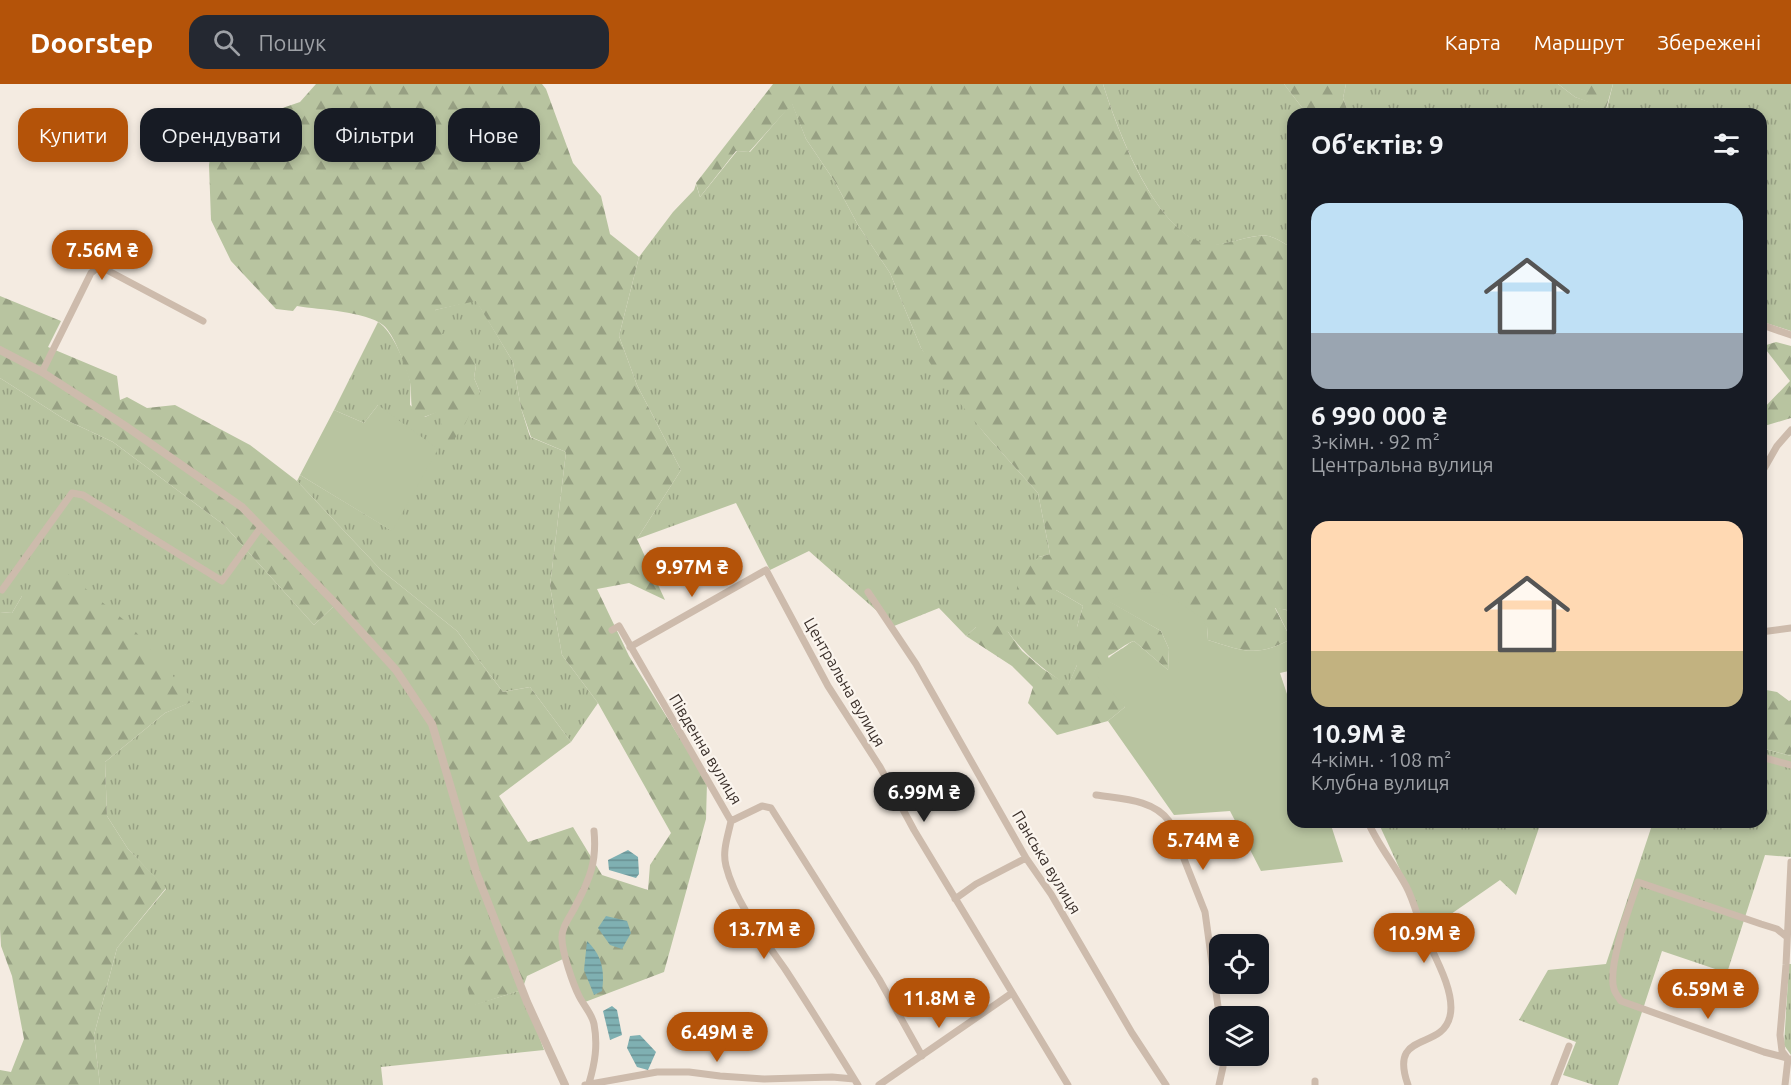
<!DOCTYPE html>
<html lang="uk">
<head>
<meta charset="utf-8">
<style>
  body { margin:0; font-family:Ubuntu,sans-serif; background:#242831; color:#f1f3f6; height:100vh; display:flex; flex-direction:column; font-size:22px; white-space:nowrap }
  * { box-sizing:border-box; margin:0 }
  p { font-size:20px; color:#9ea1a6 }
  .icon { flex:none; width:33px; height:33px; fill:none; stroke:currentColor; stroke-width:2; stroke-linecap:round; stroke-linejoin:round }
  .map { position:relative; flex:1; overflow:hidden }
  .details { position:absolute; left:1287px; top:24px; width:480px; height:720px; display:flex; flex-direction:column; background:#171b24; border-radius:18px; box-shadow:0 3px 9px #0003 }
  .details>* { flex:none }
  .banner { position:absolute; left:18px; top:24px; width:570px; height:54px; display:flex; gap:12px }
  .tools { position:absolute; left:1209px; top:850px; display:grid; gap:12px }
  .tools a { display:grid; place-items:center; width:60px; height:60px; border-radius:12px; background:#171b24; box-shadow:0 3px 9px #0003; font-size:30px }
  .price { position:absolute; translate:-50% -51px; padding:0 14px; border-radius:21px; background:#b45309; color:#fff; font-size:20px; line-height:39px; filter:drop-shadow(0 2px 3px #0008) }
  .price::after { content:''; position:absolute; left:50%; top:36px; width:18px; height:14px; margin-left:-9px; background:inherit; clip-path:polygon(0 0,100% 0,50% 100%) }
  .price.current { background:#222; color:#fff }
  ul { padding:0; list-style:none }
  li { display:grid; align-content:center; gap:12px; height:318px; padding:0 24px }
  li span { display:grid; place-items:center; height:186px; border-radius:18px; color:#555 }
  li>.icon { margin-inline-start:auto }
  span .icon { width:108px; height:108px; fill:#fffc; stroke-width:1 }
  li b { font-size:26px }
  h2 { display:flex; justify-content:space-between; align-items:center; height:72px; padding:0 24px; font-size:26px }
  .tag { padding:0 21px; border-radius:18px; background:#171b24; box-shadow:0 3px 9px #0003; font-size:21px; line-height:54px }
  .tag.current { background:#b45309; color:#fff }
  header { display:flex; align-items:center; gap:36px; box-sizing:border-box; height:84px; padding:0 30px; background:#b45309; color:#fff }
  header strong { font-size:28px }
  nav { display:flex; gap:33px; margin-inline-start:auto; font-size:21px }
  .search { width:420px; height:54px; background:#242831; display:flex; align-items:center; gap:15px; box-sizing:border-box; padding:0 21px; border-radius:18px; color:#9ea1a6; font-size:22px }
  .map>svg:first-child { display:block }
</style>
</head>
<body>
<header>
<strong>Doorstep</strong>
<div class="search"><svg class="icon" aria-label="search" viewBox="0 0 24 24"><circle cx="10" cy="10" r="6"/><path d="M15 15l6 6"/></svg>Пошук</div>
<nav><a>Карта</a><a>Маршрут</a><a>Збережені</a></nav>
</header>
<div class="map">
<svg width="1791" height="1001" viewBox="0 0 1791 1001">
  <defs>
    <pattern id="grass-tufts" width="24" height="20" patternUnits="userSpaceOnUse" patternTransform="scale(1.5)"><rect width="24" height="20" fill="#b8c4a0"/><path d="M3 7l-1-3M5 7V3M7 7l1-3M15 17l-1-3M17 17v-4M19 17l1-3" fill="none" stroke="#97a083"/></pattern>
    <pattern id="forest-firs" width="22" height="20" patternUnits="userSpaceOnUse" patternTransform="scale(1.5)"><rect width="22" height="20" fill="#b8c4a0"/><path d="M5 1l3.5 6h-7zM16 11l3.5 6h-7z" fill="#97a083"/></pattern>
    <pattern id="water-rules" width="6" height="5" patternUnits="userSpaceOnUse" patternTransform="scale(1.5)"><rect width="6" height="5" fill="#7fb0b2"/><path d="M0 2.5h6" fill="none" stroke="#699091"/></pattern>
  </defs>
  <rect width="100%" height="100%" fill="#f4ebe1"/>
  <!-- grass -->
  <path fill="url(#grass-tufts)" d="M1103 0H1284L1307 30H1293V164C1286 161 1276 153 1268 152 1252 149 1225 163 1209 161 1156 152 1117 44 1103 0Z
    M1346 0H1558L1575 13 1607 24 1613 0H1791V247L1766 239 1761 231V30H1349L1343 14Z
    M792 19 806 55 835 98 858 141 890 189 921 264 985 350 1038 409 1050 470 1039 473 1056 506 1083 522 1077 543V581L1068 602C1043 585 1026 572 1008 548L976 543 966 552 939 524 894 542 809 467 770 486 736 419 637 455 681 386 637 301 619 252 639 173 673 128 694 106 696 100 700 113 737 67 750 68Z
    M476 216 513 278 521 324 530 353 566 368 550 502 562 571 598 619 571 658 530 603 503 608 457 547 381 486 297 397 300 391 391 446 378 321 364 339 334 326 378 238C393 247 406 281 410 297 411 305 410 314 410 321L425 333 480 308 474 294 476 281 461 258 442 250 435 226Z
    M0 294 64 335 113 358 224 441 314 541 336 520 396 586 432 640 501 849 473 921 522 906 544 966 381 983 383 1001H100L94 951 117 864 166 805 128 765 107 732 105 678 165 629 193 617 22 512 12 529 0 528Z
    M1761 664 1791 672V773L1765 771 1727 889 1662 867 1618 1001H1594L1563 991 1576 958 1519 936 1548 886 1606 880 1653 738H1761Z
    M1378 738H1541L1516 811 1500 796 1428 846Z
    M1789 880H1791V971L1784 961Z"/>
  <!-- forest -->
  <path fill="url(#forest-firs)" d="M316 0H542L546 5 573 79 601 112 610 150 639 173 619 252 637 301 681 386 637 455 665 516 629 499 597 505 629 572 707 698 706 735 664 888 585 918 563 875 527 892 522 906 472 922 458 866 500 850 432 640 396 586 336 520 314 541 224 441 113 358 64 335 0 294V212L61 237 48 263 117 292 120 316 127 313 147 324 175 321 250 361 297 397 381 486 457 547 503 608 530 603 571 658 499 712 528 758 573 743 602 791 648 806 650 781 671 749 598 619 562 571 550 502 566 368 531 353 521 324 513 278 476 217 435 226 445 238 442 250 459 248 461 258H467L476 281 474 294 480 308 465 340 448 364 441 338V327L424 333 414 331C409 318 413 307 409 295 404 280 395 251 383 241 365 227 320 226 297 222L293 227 276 225 231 177 211 136 209 81 215 41 250 35 300 18Z
    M773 0H1103C1117 45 1156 152 1209 160 1225 163 1252 149 1268 152 1276 153 1286 161 1293 164V527L1275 524 1291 555C1256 574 1243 567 1208 556L1207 543 1107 516 1161 547 1169 565 1168 586 1134 557C1126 559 1117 568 1108 572L1125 623 1108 637 1057 651 1028 619 1033 603 1012 582 966 552 976 543 991 538 1008 548 1022 567 1043 585 1068 601 1077 581V543L1083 522 1056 506 1037 523 1020 520 1016 510 1020 486 1039 473 1050 470 1038 409 985 350 938 292 921 264 890 189 858 141 835 98 806 55 792 20 749 68 736 67 700 113 696 99Z
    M1284 0H1346L1343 14 1349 30H1307Z
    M1558 0H1613L1606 25 1575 13Z
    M1776 258 1791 262V334L1761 343V327L1790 297 1763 262Z
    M63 486 130 541 194 617 165 629 105 678 107 732 128 765 166 804 117 864 94 951 100 1001H0V986L11 988 24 955 12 892 1 862 0 845V528L12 529 22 512Z
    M1761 605 1777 608 1789 617 1791 616V672L1761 664Z"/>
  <!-- garden -->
  <path fill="#b8c4a0" d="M378 321 438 365 392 447 300 391 334 326 364 339Z
    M1140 507 1160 509 1177 517 1202 534 1207 543 1208 556C1243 567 1256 574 1291 555L1275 523 1293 528V586L1280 589 1293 628V738H1330L1343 778 1261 787 1230 727 1174 731 1108 637 1125 623 1097 592C1107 574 1105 576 1121 565 1127 562 1128 559 1134 557L1168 586 1169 565 1161 547 1106 516Z"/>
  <!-- water -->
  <path fill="url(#water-rules)" d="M628 766 638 773 639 790 636 794 609 786 608 776Z
    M606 832 627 837 631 849 622 865 610 861 598 844Z
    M587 857C602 871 605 887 602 907L594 911 584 886Z
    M612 922 617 926 622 951 610 956 603 927Z
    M640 951 656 968 648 986 637 983 627 964 630 952Z"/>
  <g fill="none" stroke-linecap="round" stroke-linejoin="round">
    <!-- minor -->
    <path stroke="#cdbbac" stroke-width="7" d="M1761 245 1765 242 1791 251
      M42 288 91 189 97 184H103L203 237
      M1761 390 1777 362 1791 346
      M2 506 72 409 83 411 222 497 261 443
      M868 508 916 580 1026 774 1051 810 1132 949 1166 1001
      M612 546 619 542 731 737
      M1761 548 1791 544
      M630 563 766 486 828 602 880 683 914 746 1068 1001
      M1761 673 1791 681
      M1096 711C1121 715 1153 715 1169 737L1205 828 1220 937
      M731 737 762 722 771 724 879 895 922 972
      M731 737C728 752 722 767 726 782 735 818 764 855 785 885 810 923 834 962 858 1001
      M1368 738C1378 761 1394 780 1406 802 1413 815 1417 831 1422 845 1432 868 1456 907 1450 932 1442 968 1388 945 1408 1001
      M955 815 976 800 1026 774
      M1787 853 1777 845 1761 840 1638 798C1630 821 1607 883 1614 905 1615 909 1619 914 1621 917L1764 968 1791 975
      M1315 997V1001
      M589 999C595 979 598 961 594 940 592 930 584 922 579 912 573 900 562 868 562 855 561 843 571 832 576 821 590 795 597 777 594 747
      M585 1001 657 988H689L720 992 764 995 832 993 854 995
      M879 1001 1012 909
      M1219 1001 1223 983V972
      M1554 1001 1569 962
      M1785 1001 1788 975 1782 967 1780 951 1786 881 1791 778"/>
    <!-- tertiary -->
    <path stroke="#cdbbac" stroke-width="8" d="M0 266 42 288 124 341 242 423 336 520 396 586 432 640 476 788 527 918 565 1001"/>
  </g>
  <g text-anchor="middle" stroke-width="4.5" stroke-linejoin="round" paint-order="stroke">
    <!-- street labels -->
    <g font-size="16" fill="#3b302b" stroke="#fbf5ee">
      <text transform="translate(845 598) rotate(60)" y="6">Центральна вулиця</text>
      <text transform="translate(706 665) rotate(59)" y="6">Південна вулиця</text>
      <text transform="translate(1047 778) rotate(59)" y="6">Панська вулиця</text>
    </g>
  </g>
</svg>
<div class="tools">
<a><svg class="icon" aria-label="locate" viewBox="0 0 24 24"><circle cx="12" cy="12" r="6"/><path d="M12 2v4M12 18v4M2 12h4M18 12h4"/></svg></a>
<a><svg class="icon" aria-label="layers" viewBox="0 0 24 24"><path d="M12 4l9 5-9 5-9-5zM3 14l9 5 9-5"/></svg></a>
</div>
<b class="price" style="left:102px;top:197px">7.56M ₴</b>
<b class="price" style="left:692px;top:514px">9.97M ₴</b>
<b class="price current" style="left:924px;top:739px">6.99M ₴</b>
<b class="price" style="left:1203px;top:787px">5.74M ₴</b>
<b class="price" style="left:764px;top:876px">13.7M ₴</b>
<b class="price" style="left:1424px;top:880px">10.9M ₴</b>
<b class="price" style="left:1708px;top:936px">6.59M ₴</b>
<b class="price" style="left:939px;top:945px">11.8M ₴</b>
<b class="price" style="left:717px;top:979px">6.49M ₴</b>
<div class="banner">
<a class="tag current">Купити</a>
<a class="tag">Орендувати</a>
<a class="tag">Фільтри</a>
<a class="tag">Нове</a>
</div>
<section class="details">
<h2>Об’єктів: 9<svg class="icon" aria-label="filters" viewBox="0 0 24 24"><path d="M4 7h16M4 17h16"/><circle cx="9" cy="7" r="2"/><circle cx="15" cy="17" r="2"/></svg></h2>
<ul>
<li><span style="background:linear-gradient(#bfe0f5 70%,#9aa5b1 0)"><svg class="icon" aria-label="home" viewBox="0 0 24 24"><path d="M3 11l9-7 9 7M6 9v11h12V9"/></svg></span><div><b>6 990 000 ₴</b><p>3-кімн. · 92 m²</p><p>Центральна вулиця</p></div></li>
<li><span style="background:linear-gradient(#ffd9b3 70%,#c2b280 0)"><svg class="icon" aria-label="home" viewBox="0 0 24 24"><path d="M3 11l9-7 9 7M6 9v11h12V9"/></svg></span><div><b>10.9M ₴</b><p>4-кімн. · 108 m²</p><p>Клубна вулиця</p></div></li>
</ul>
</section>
</div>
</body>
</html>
